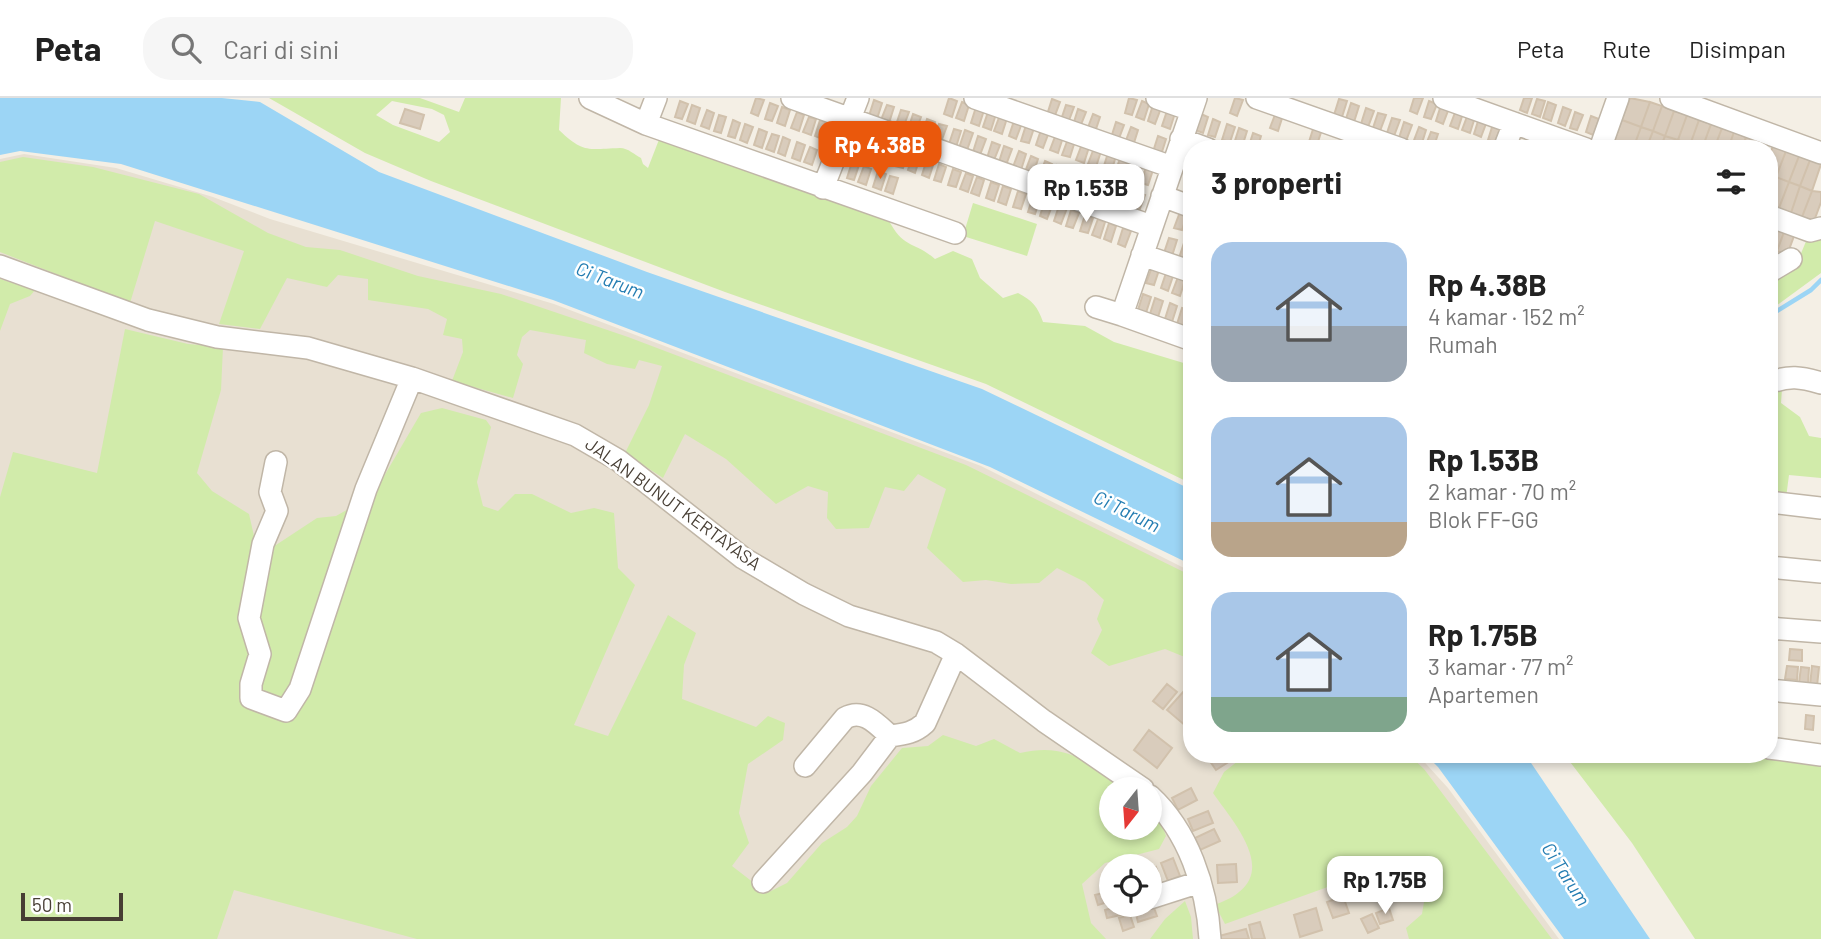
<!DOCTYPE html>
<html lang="id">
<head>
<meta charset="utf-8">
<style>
  body { margin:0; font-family:Barlow,sans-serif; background:#f6f6f6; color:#222; height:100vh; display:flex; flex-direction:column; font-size:26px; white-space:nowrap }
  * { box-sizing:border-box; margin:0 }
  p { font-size:23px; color:#767676 }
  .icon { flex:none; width:38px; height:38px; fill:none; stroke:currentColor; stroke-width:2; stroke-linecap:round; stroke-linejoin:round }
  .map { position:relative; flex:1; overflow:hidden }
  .drawer { position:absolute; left:1183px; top:42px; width:595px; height:623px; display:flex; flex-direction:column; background:#fff; border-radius:28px; box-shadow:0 4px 10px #0003 }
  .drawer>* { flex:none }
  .needle { width:46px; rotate:197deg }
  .controls { position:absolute; left:1099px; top:679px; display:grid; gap:14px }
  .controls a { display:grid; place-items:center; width:63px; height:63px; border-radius:50%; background:#fff; box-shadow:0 4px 10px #0003; font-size:35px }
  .scale { position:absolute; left:21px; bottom:18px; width:102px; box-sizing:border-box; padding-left:7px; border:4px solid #473e34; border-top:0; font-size:19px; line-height:24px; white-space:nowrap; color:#473e34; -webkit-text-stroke:5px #fff; paint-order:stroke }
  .price { position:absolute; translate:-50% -60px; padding:0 16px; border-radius:14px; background:#fff; color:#222; font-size:23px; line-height:46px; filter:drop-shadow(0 2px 4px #0008) }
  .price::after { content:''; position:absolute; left:50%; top:42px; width:21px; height:16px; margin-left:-10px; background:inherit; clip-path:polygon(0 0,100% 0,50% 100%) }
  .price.active { background:#ea580c; color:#fff }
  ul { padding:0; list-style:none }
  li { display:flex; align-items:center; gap:21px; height:175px; padding:0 28px }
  li span { display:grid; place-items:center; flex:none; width:196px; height:140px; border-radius:21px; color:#555 }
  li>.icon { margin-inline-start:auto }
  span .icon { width:84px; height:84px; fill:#fffc; stroke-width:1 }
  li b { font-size:30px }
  h2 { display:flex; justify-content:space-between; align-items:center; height:84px; padding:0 28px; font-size:30px }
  header { display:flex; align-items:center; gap:42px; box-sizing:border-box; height:98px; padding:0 35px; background:#fff; border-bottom:2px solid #e0e0e0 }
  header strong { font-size:33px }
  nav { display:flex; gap:38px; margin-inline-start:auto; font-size:24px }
  .search { width:490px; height:63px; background:#f6f6f6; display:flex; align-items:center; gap:18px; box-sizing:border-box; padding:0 24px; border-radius:28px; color:#767676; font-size:26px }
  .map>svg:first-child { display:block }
</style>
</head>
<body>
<header>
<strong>Peta</strong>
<div class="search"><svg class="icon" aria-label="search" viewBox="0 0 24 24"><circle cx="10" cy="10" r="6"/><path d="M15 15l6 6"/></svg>Cari di sini</div>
<nav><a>Peta</a><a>Rute</a><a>Disimpan</a></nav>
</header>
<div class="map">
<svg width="1821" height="841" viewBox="0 0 1821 841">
  <rect width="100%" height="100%" fill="#f4efe5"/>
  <!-- residential -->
  <path fill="#e8e0d2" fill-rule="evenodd" d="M24 56 116 70 213 99 270 121 554 206 981 368 1192 474V656H1417L1448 690 1559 841H0V61ZM1111 691H1150V730H1111ZM1111 768H1150V807H1111Z"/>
  <!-- green -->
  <path fill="#d1ebaa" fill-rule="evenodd" d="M269 0H420L459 14 465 0H561L559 32C584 56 589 51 620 50 628 50 635 57 641 60L643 66 648 70 660 39 888 121C904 152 913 142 935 161L953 153 972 161 980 180 1003 200 1018 195C1032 202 1038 209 1043 224L1085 228 1114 244 1187 266 1192 253V386L986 286 725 194 431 83 365 55ZM392 3 432 11 444 17 450 34 439 44 393 27 376 17Z
    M23 59 93 69 199 96 268 135 306 149 340 152 418 178 501 196 628 239 966 367 1192 478V562L1165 551 1109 568 1091 555 1102 532 1097 521 1104 502 1085 484 1057 470 1039 485 1011 486 986 482 963 484 927 450 946 391 918 376 904 393 885 389 869 430 836 431 827 420 828 394 808 388 776 406 726 361 685 336 663 380 625 355 649 307 662 268 639 262 635 271 607 266 584 255 586 242 530 232 522 239 517 257 523 266 513 300 452 283 463 254 462 241 443 237 447 221 428 211 368 202V181L338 177 327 189 287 180 260 231 219 226 244 153 155 123 130 205 0 154V64Z
    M973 105 1037 126 1027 158 963 138Z
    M1821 136V175L1769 213 1771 182 1797 165 1807 141Z
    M0 181 35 192 30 198 10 206 0 233Z
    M125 231 188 246 223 249 221 292 197 375 212 393 249 416 254 438 276 447 317 420 336 418 373 397 421 315 442 310 486 322 491 329 477 384 483 408 498 413 515 396H532L571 415 594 410 614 415 618 470 635 487 574 627 608 638 668 517 696 535 684 567 682 601 756 629 768 618 785 625 783 642 748 666 739 715 749 745 732 768 767 795 787 785 822 745 847 729 857 718 871 688 902 650 928 648 943 637 976 648 994 641 1020 655C1068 644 1088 665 1124 691H1111V730H1150V712L1160 721 1166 738 1159 751 1105 765 1082 786 1091 825 1106 841H417L234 792 217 841H0V399L13 354 97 375Z
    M1782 291 1781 305 1800 319 1809 338 1821 340V380L1789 377 1786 400 1769 398V301Z
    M1247 656H1408L1424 671 1552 841H1409L1406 830 1422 816 1426 792 1405 782 1373 802 1336 786 1225 826 1215 807C1223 803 1233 800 1239 794 1274 767 1230 720 1213 695L1224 674Z
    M1564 656H1766L1821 663V841H1695L1632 745Z
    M1185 803 1191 819 1193 841H1150L1165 821Z"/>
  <!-- water -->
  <path fill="#9cd5f5" d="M0 0H222L260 4 379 74 647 174 982 291 1192 392V467L990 369 553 202 121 66 20 53 0 57Z
    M1425 656H1525L1650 841H1564L1438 669Z"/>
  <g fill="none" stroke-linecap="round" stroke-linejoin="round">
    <!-- stream -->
    <path stroke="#9cd5f5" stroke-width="4.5" d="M1769 218 1811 192 1821 182"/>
  </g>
  <!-- building -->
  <path fill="#d9ccbc" stroke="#d1c1ac" stroke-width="2" d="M756 0 764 2 758 18 751 15Z
    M949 0 957 3 952 19 944 16Z
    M1129 0 1137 2 1132 17 1125 15Z
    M1235 0 1243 2 1237 18 1230 15Z
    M1414 0H1423L1417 16 1410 13Z
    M1524 0H1532L1527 15 1520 12Z
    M1630 0 1650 4 1641 29 1622 22Z
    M1052 1 1060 4 1054 20 1047 17Z
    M1339 1 1347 3 1342 19 1334 17Z
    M1537 1 1545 3 1540 19 1532 16Z
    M874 2 882 5 877 21 869 18Z
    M680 3 688 6 682 21 675 19Z
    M1142 3 1149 6 1144 22 1136 19Z
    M1429 3 1437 6 1431 21 1424 19Z
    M962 4 969 7 964 23 956 20Z
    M1548 4 1556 7 1551 23 1543 20Z
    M1650 4 1662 8 1653 33 1641 29Z
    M770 5 778 8 772 23 765 21Z
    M1351 5 1359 8 1354 24 1346 21Z
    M692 7 700 10 695 26 687 23Z
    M887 7 894 9 889 25 881 22Z
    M1066 7 1074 9 1068 25 1061 22Z
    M1153 7 1161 10 1155 26 1148 23Z
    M1441 7 1449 10 1443 26 1436 23Z
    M1662 8 1674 13 1665 38 1653 33Z
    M782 9 790 12 785 28 777 25Z
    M976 9 984 12 979 28 971 25Z
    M1563 9 1571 12 1565 28 1558 25Z
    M1366 10 1374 13 1368 29 1361 26Z
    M405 11 424 17 420 31 400 25Z
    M1078 11 1086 14 1080 29 1073 27Z
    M707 12 714 15 709 31 701 28Z
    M901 12 909 14 903 30 896 27Z
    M1456 12 1463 15 1458 31 1450 28Z
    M1167 13 1175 15 1170 31 1162 28Z
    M1674 13 1687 17 1678 42 1665 38Z
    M797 14 804 17 799 33 791 30Z
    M988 14 996 16 991 32 983 29Z
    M1276 14 1283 17 1278 33 1270 30Z
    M1575 14 1583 17 1577 32 1570 30Z
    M1378 15 1386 17 1380 33 1373 30Z
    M913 16 921 19 915 35 908 32Z
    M1093 16 1100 19 1095 34 1087 32Z
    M1201 16 1208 19 1203 35 1195 32Z
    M1468 16 1475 19 1470 35 1462 32Z
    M719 17 726 19 721 35 714 33Z
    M1000 17 1007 20 1002 36 994 33Z
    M1687 17 1699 22 1690 47 1678 42Z
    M1591 18 1599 21 1593 37 1586 34Z
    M809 19 816 21 811 37 803 34Z
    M1392 20 1400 22 1394 38 1387 35Z
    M1479 20 1487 23 1481 39 1474 36Z
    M927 21 935 24 930 40 922 37Z
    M1213 21 1220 24 1215 39 1208 37Z
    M733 22 740 25 735 40 728 38Z
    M820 22 828 25 822 41 815 38Z
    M1622 22 1641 29 1633 51 1613 47Z
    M1699 22 1711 26 1702 51 1690 47Z
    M1014 23 1022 25 1016 41 1009 38Z
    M1116 24 1124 27 1118 43 1111 40Z
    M1404 24 1412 27 1406 43 1399 40Z
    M745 26 753 29 747 45 740 42Z
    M939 26 947 28 941 44 934 41Z
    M1227 26 1235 29 1230 44 1222 42Z
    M1493 26 1501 28 1495 44 1488 42Z
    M1711 26 1722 30 1714 51H1702Z
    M1026 27 1034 30 1029 45 1021 43Z
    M1314 28 1322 31 1317 47 1309 44Z
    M1131 29 1138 32 1133 48 1125 45Z
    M1419 29 1426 32 1421 48 1413 45Z
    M1641 29 1653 33 1646 51H1633Z
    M1239 30 1247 33 1242 49 1234 46Z
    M1722 30 1734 34 1728 51H1714Z
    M759 31 767 34 762 50 754 47Z
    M954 31 961 33 956 49 949 46Z
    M965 32 973 35 967 52 959 50Z
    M1041 32 1049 34 1043 50 1036 47Z
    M1653 33 1665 38 1660 51H1646Z
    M1431 34 1438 36 1433 51 1425 49Z
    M1734 34 1746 39 1742 51H1728Z
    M1253 35 1261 38 1257 51H1248Z
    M772 36 779 38 774 54 766 51Z
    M1056 36 1063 39 1058 55 1050 52Z
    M860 37 868 39 863 55 855 52Z
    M978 38 986 41 980 57 973 54Z
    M1158 38 1166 41 1161 57 1153 54Z
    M1665 38 1678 42 1675 51H1660Z
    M783 39 790 42 785 58 778 55Z
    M1746 39 1759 43 1756 51H1742Z
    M1068 41 1075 43 1070 59 1062 57Z
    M874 43 882 45 876 61 869 58Z
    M797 44 805 47 800 63 792 60Z
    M992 44 1000 47 994 62 987 60Z
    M1082 46 1089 49 1084 65 1076 62Z
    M886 47 894 50 889 65 881 63Z
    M1004 48 1012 51 1006 67 999 64Z
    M1773 48 1786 53 1776 79 1769 76V58Z
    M810 49 817 52 812 67 804 64Z
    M1094 50 1101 53 1096 69 1088 66Z
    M901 52 908 55 903 70 895 68Z
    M1019 53 1026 56 1021 72 1013 69Z
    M1786 53 1799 58 1789 84 1776 79Z
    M1108 55 1116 58 1111 74 1103 71Z
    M913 56 920 59 915 75 908 72Z
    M1031 58 1038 61 1033 76 1025 74Z
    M1799 58 1810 62 1800 88 1789 84Z
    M1120 60 1128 62 1123 78 1115 76Z
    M927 61 934 64 929 80 922 77Z
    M1810 62 1821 66 1812 93 1800 88Z
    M1045 63 1052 66 1047 81 1039 79Z
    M852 64 859 67 854 82 847 80Z
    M1132 64 1139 66 1134 82 1126 79Z
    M939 66 946 69 941 84 934 82Z
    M1057 67 1064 70 1059 86 1051 83Z
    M864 68 871 71 866 87 858 84Z
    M1146 69 1153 72 1148 87 1141 85Z
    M953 71 961 74 956 89 948 87Z
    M1071 72 1079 75 1073 91 1066 88Z
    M878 73 886 76 881 92 873 89Z
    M966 75 973 78 968 94 960 91Z
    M1083 77 1091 79 1086 95 1078 93Z
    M890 78 898 80 893 96 885 93Z
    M977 79 984 82 979 98 971 95Z
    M1776 79 1789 84 1779 110 1769 106Z
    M1094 81 1102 83 1097 99 1089 96Z
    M991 84 999 87 994 103 986 100Z
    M1789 84 1800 88 1791 115 1779 110Z
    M1109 85 1117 88 1111 104 1104 101Z
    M1003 88 1011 91 1006 107 998 104Z
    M1800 88 1812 93 1802 119 1791 115Z
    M1121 90 1129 93 1124 108 1116 106Z
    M1018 93 1026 96 1021 111 1013 109Z
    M1812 93 1821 94V104L1814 123 1802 119Z
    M1137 94 1145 97 1139 113 1132 110Z
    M1033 98 1040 101 1035 116 1028 114Z
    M1045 102 1053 105 1047 121 1040 118Z
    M1059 108 1067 110 1061 126 1054 123Z
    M1071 112 1079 115 1073 130 1066 128Z
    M1180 114 1187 117 1182 132 1174 130Z
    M1085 117 1093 120 1088 135 1080 133Z
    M1098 121 1105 124 1100 140 1092 137Z
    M1109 125 1116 128 1111 144 1104 141Z
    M1123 130 1131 133 1125 149 1118 146Z
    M1774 130 1784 134 1777 153 1769 150Z
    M1784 134 1794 138 1787 157 1777 153Z
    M1169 140 1177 142 1172 158 1164 155Z
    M1184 145 1191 147 1186 163 1179 160Z
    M1152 169 1159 172 1154 187 1146 185Z
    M1166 175 1173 178 1168 193 1161 190Z
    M1178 179 1185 182 1180 198 1172 195Z
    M1143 196 1151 199 1146 215 1138 212Z
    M1155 200 1163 203 1158 219 1150 216Z
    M1170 205 1177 208 1172 224 1165 221Z
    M1182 210 1190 213 1184 228 1177 226Z
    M1790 551 1802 552V563L1789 562Z
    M1787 568 1798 569 1797 582 1785 581Z
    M1812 568 1819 569 1817 588H1810Z
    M1801 569 1809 570 1808 586 1799 585Z
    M1192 584V624L1187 629 1167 612Z
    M1167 586 1177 594 1163 611 1153 603Z
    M1806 617 1814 618 1813 632 1805 631Z
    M1149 632 1172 650 1157 670 1134 652Z
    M1205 656H1225L1230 663 1216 672Z
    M1191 690 1197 702 1178 712 1172 700Z
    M1208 713 1213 725 1193 733 1188 721Z
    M1214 731 1220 743 1200 752 1195 740Z
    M1173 760 1180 778 1168 783 1161 765Z
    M1236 766 1237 784 1218 785 1217 767Z
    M1156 769 1164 791 1150 796V772Z
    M1111 793V803L1098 807 1095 797Z
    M1343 798 1349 815 1333 820 1327 804Z
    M1153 807 1157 818 1138 824 1135 812Z
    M1120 808 1121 817 1107 820 1105 812Z
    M1316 810 1322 832 1300 839 1294 817Z
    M1389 810 1393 822 1380 826 1376 815Z
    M1372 816 1379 830 1368 835 1361 821Z
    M1130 817 1134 829 1123 833 1119 820Z
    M1260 824 1265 841H1252L1249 827Z
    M1246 831 1249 841H1215V839Z"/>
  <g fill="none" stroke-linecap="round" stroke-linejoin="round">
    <!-- minor casing -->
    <g stroke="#c0b6a7" stroke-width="24">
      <path id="minor" d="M590 0 646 26 955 135
        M792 0 1151 128
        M975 0 1172 69
        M1157 0 1191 12
        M1257 0 1401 51
        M1444 0 1586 51
        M1671 0 1821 55
        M646 26 656 0
        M1181 41 1208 51
        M1504 51 1514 25
        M1600 51 1618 0
        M823 90 858 0
        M1162 98 1192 109
        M1769 118 1810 133 1821 130
        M1142 157 1192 174
        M0 168 148 222 217 239 308 250 412 280 575 337 618 362 743 460 804 496 849 518 936 544 956 556 1044 623 1143 691
        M1769 174 1791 161
        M1096 209 1122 217
        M1192 242 1122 217 1196 0
        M1769 285C1789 277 1801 279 1821 285
        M276 364 270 394 277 413 263 446 249 520 260 556 251 586V600L286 613 300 591 366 391 412 280
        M1769 404 1821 410
        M1769 469 1821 474
        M1769 530 1821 534
        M1769 592 1821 597
        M1769 650 1821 657
        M805 668 845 620C863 610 877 626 890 638 905 636 914 635 925 625L956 556
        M1150 698C1188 733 1207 789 1210 841
        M763 784 862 675 890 638
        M1150 800 1200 784"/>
    </g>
    <!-- minor -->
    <use href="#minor" stroke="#fff" stroke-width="21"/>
  </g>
  <g text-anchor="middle" stroke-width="5" stroke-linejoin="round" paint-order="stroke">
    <!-- street labels -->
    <g font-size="18" fill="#473e34" stroke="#fff">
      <text transform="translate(673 406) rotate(36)" y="6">JALAN BUNUT KERTAYASA</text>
    </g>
    <!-- water labels -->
    <g font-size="19" font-style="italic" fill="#247db2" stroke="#fff">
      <text transform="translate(610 182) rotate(21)" y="7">Ci Tarum</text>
      <text transform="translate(1127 413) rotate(26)" y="7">Ci Tarum</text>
      <text transform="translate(1566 776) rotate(57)" y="7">Ci Tarum</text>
    </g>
  </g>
</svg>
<div class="controls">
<a><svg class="needle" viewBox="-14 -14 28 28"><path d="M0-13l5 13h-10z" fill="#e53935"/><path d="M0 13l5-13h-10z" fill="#767676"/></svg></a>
<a><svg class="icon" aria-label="locate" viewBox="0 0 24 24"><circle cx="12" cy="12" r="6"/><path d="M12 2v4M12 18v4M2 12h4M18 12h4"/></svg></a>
</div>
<div class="scale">50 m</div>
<b class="price active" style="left:880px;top:83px">Rp 4.38B</b>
<b class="price" style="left:1086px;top:126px">Rp 1.53B</b>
<b class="price" style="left:1385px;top:818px">Rp 1.75B</b>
<section class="drawer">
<h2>3 properti<svg class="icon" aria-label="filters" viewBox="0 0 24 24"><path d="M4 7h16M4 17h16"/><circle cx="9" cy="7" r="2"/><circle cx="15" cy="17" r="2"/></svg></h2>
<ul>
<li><span style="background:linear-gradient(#a9c7e8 60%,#9aa5b1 0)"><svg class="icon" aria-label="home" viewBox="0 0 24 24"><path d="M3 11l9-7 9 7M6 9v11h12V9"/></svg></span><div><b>Rp 4.38B</b><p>4 kamar · 152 m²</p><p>Rumah</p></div></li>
<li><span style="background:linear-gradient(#a9c7e8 75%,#b9a48a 0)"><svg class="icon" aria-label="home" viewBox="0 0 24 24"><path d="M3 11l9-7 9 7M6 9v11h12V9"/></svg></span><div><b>Rp 1.53B</b><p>2 kamar · 70 m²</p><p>Blok FF-GG</p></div></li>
<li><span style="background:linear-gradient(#a9c7e8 75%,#7fa58c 0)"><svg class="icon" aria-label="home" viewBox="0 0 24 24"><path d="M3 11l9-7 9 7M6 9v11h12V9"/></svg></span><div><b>Rp 1.75B</b><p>3 kamar · 77 m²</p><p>Apartemen</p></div></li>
</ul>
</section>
</div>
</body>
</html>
